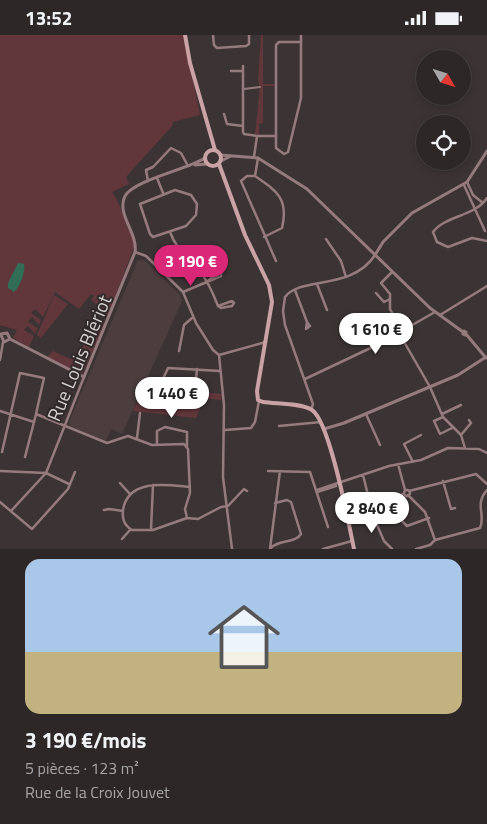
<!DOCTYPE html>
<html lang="fr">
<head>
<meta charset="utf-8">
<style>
  body { margin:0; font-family:"Titillium Web",sans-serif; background:#393333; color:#f1f3f6; height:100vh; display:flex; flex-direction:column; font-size:19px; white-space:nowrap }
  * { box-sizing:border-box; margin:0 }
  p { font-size:16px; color:#a7a5a7 }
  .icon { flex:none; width:28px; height:28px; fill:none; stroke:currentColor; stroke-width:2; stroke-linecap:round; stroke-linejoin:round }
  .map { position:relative; height:514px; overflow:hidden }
  .details { display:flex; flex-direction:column; background:#2d2727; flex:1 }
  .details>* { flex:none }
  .needle { width:32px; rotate:129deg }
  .fabs { position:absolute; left:416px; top:15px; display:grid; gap:10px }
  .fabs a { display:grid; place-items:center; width:55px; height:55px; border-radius:50%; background:#2d2727; box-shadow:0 2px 8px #0003,0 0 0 1px #484444; font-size:25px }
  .price { position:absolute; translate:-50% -42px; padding:0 11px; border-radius:18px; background:#fff; color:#222; font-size:16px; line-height:32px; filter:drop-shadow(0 1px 2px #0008) }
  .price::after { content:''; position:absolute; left:50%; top:30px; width:15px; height:11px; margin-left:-8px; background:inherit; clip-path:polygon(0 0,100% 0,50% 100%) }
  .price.on { background:#db2777; color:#fff }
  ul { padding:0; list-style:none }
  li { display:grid; align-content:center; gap:10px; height:265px; padding:0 25px }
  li+li { border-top:1px solid #484444 }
  li span { display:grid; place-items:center; height:155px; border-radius:15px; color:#555 }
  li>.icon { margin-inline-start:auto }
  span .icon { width:90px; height:90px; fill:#fffc; stroke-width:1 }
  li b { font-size:21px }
  .status { display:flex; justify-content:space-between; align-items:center; height:35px; padding:0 25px; background:#2d2727; direction:ltr }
  .status svg { height:14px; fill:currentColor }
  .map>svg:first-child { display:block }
</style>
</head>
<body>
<div class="status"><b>13:52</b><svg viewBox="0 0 49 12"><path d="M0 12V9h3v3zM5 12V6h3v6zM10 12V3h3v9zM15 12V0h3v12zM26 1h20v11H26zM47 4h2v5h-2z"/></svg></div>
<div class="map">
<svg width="487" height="514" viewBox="0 0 487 514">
  <rect width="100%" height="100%" fill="#3c3434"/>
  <!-- built -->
  <path fill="#4c3d3e" d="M138 225H144L180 260 182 266 122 399 111 394 106 406 70 391 69 387Z"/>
  <!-- green -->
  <path fill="#62373c" d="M0 0H184L200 80 173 87 172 91 126 142 129 149 112 157 118 167 135 209 107 284 99 279 102 274 91 265 94 261 91 259 79 274 55 257 43 282 35 274 31 278 41 285 39 290 32 282 28 287 38 293 35 299 28 291 24 295 34 301 29 312 13 303 17 295 0 290Z
    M261 0H263V49H274V51H263V88L259 89V100L255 99 260 52 258 46Z
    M54 260 68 269 41 303 37 300Z
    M103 286 105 288 83 338H79L47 322 53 316 70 324 74 323Z
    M144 353 222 359 221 365 201 363 200 374 196 383 133 376Z"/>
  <!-- water -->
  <path fill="#316d57" d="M18 228 24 229C26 237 19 253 14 257L8 253V248Z"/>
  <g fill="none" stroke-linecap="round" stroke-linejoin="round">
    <!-- pedestrian -->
    <path stroke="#967b7e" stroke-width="2" d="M244 54 260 52"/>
    <!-- minor -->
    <path stroke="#967b7e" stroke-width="2.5" d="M213 0 214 10 217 13 246 11 249 9V0
      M301 0V63L288 117 284 119 276 113V10L279 7H301
      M243 31V97L244 99 257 101
      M231 36H242
      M224 79 227 89 243 91
      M254 122 257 101H276
      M258 123 255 141C277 156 289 164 282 193L264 202
      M255 141H247L241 146 276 226
      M157 143 163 158
      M148 146 146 135 153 132 171 113 181 118 188 131
      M467 147 473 160 483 168
      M464 150 485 196
      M175 155 191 160 197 169 196 180 186 191 153 202 150 199 140 169Z
      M487 163C474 182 446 180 433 197L437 207 448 212 472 203 487 206
      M170 197C177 216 187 220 199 235 208 246 213 258 218 271
      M326 204 341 226 346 242
      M135 217 146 221 183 257 196 288 213 315 219 320
      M196 232 209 221V224L197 233
      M317 249 327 275
      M295 255 307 287 306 294 310 291 307 287
      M183 257 221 241V238L218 237 208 246
      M376 258 384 267 390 264V259L381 248 392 237
      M390 264V274L402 296
      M232 266 234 268 232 271 221 273 218 271Z
      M440 280 487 251
      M399 298 430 352 443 382 461 400 465 413
      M179 316 184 290 192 283
      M219 320 224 370 223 442 232 514
      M219 320 266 307
      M0 325 3 307
      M197 334 196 345 193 348 162 346 168 333 220 336
      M305 344 379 309 435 277
      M311 375 313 369 285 290 283 276 285 262C300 241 352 256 375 220
      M0 376 34 387 36 379 107 408 128 401 152 410 184 409 188 414 190 458 185 474 187 483
      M366 379 380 410
      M442 379 461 370
      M443 382 434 386 440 399 452 393
      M279 391 321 387
      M225 395 251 393 255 387 259 366
      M461 400 471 388 469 385
      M137 403 140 378
      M157 410V396L165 392 187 397V411
      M2 417 20 338 44 343 36 379
      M25 422 34 387
      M413 427 404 409 421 400
      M398 429 405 455
      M0 436 46 438 84 342
      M268 436 310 437 328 492
      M363 440 370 468
      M443 446 451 474 455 473
      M120 448 129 458
      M190 452C166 450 128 443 123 475 122 484 124 490 132 495H153L187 483 198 484 221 472 228 471 244 454 247 456
      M404 458a3 3 0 1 1 6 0a3 3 0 1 1-6 0Z
      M317 455 389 431 421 425 448 413 479 414 487 418
      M409 456 476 439 487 449
      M317 457 336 451
      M408 460 425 477 435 505
      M0 467 32 494 68 454 75 437
      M368 469 384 506 392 514
      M104 475 109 474 123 476
      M11 476 46 438 69 449
      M347 479 370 468 404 459
      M401 485 407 491 429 483
      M151 495 153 450
      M122 504 130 495
      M270 514C277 504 295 509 301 499L291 467 287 465 275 468
      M270 514 280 436
      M323 514 352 506
      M416 514 430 510 435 505 480 493C486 480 474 469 487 455"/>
    <!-- tertiary -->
    <path stroke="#967b7e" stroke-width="3" d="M220 120 258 123 307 154 430 273 463 297
      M221 126 229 122
      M195 130 207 129
      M375 220 383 207 412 178 467 147 487 116
      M464 296 466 297 465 300 463 299Z
      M1 299 7 298 10 304
      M466 299 486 323
      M1 300 4 307 10 304 84 342 135 217C138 198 116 179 125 161 134 145 186 135 205 123
      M324 394 344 388 458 340 486 322"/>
    <!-- secondary -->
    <path stroke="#cba2a6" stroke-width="4" d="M185 0 190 28 215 115
      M205 123a8 8 0 1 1 16 0a8 8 0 1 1-16 0Z
      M219 129 245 200 269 250 272 267 257 356 258 365 263 367C277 369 301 368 312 375 330 387 349 490 354 514"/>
  </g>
  <g text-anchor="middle" stroke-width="4" stroke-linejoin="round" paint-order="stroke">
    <!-- street labels -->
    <g font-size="19" fill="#d5d0d0" stroke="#312a2a">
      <text transform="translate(79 323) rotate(-67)" y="7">Rue Louis Blériot</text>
    </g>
  </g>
</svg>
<div class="fabs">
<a><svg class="needle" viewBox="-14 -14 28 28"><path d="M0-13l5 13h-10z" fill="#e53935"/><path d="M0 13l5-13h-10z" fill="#a7a5a7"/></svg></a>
<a><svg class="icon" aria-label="locate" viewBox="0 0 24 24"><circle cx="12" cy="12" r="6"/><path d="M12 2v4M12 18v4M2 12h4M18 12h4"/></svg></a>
</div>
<b class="price on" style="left:191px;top:252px">3 190 €</b>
<b class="price" style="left:376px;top:320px">1 610 €</b>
<b class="price" style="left:172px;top:384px">1 440 €</b>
<b class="price" style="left:372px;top:499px">2 840 €</b>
</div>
<section class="details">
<ul>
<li><span style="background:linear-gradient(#a9c7e8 60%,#c2b280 0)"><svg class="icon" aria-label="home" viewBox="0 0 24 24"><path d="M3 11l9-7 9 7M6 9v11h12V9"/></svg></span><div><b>3 190 €/mois</b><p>5 pièces · 123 m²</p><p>Rue de la Croix Jouvet</p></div></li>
</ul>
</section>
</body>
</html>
